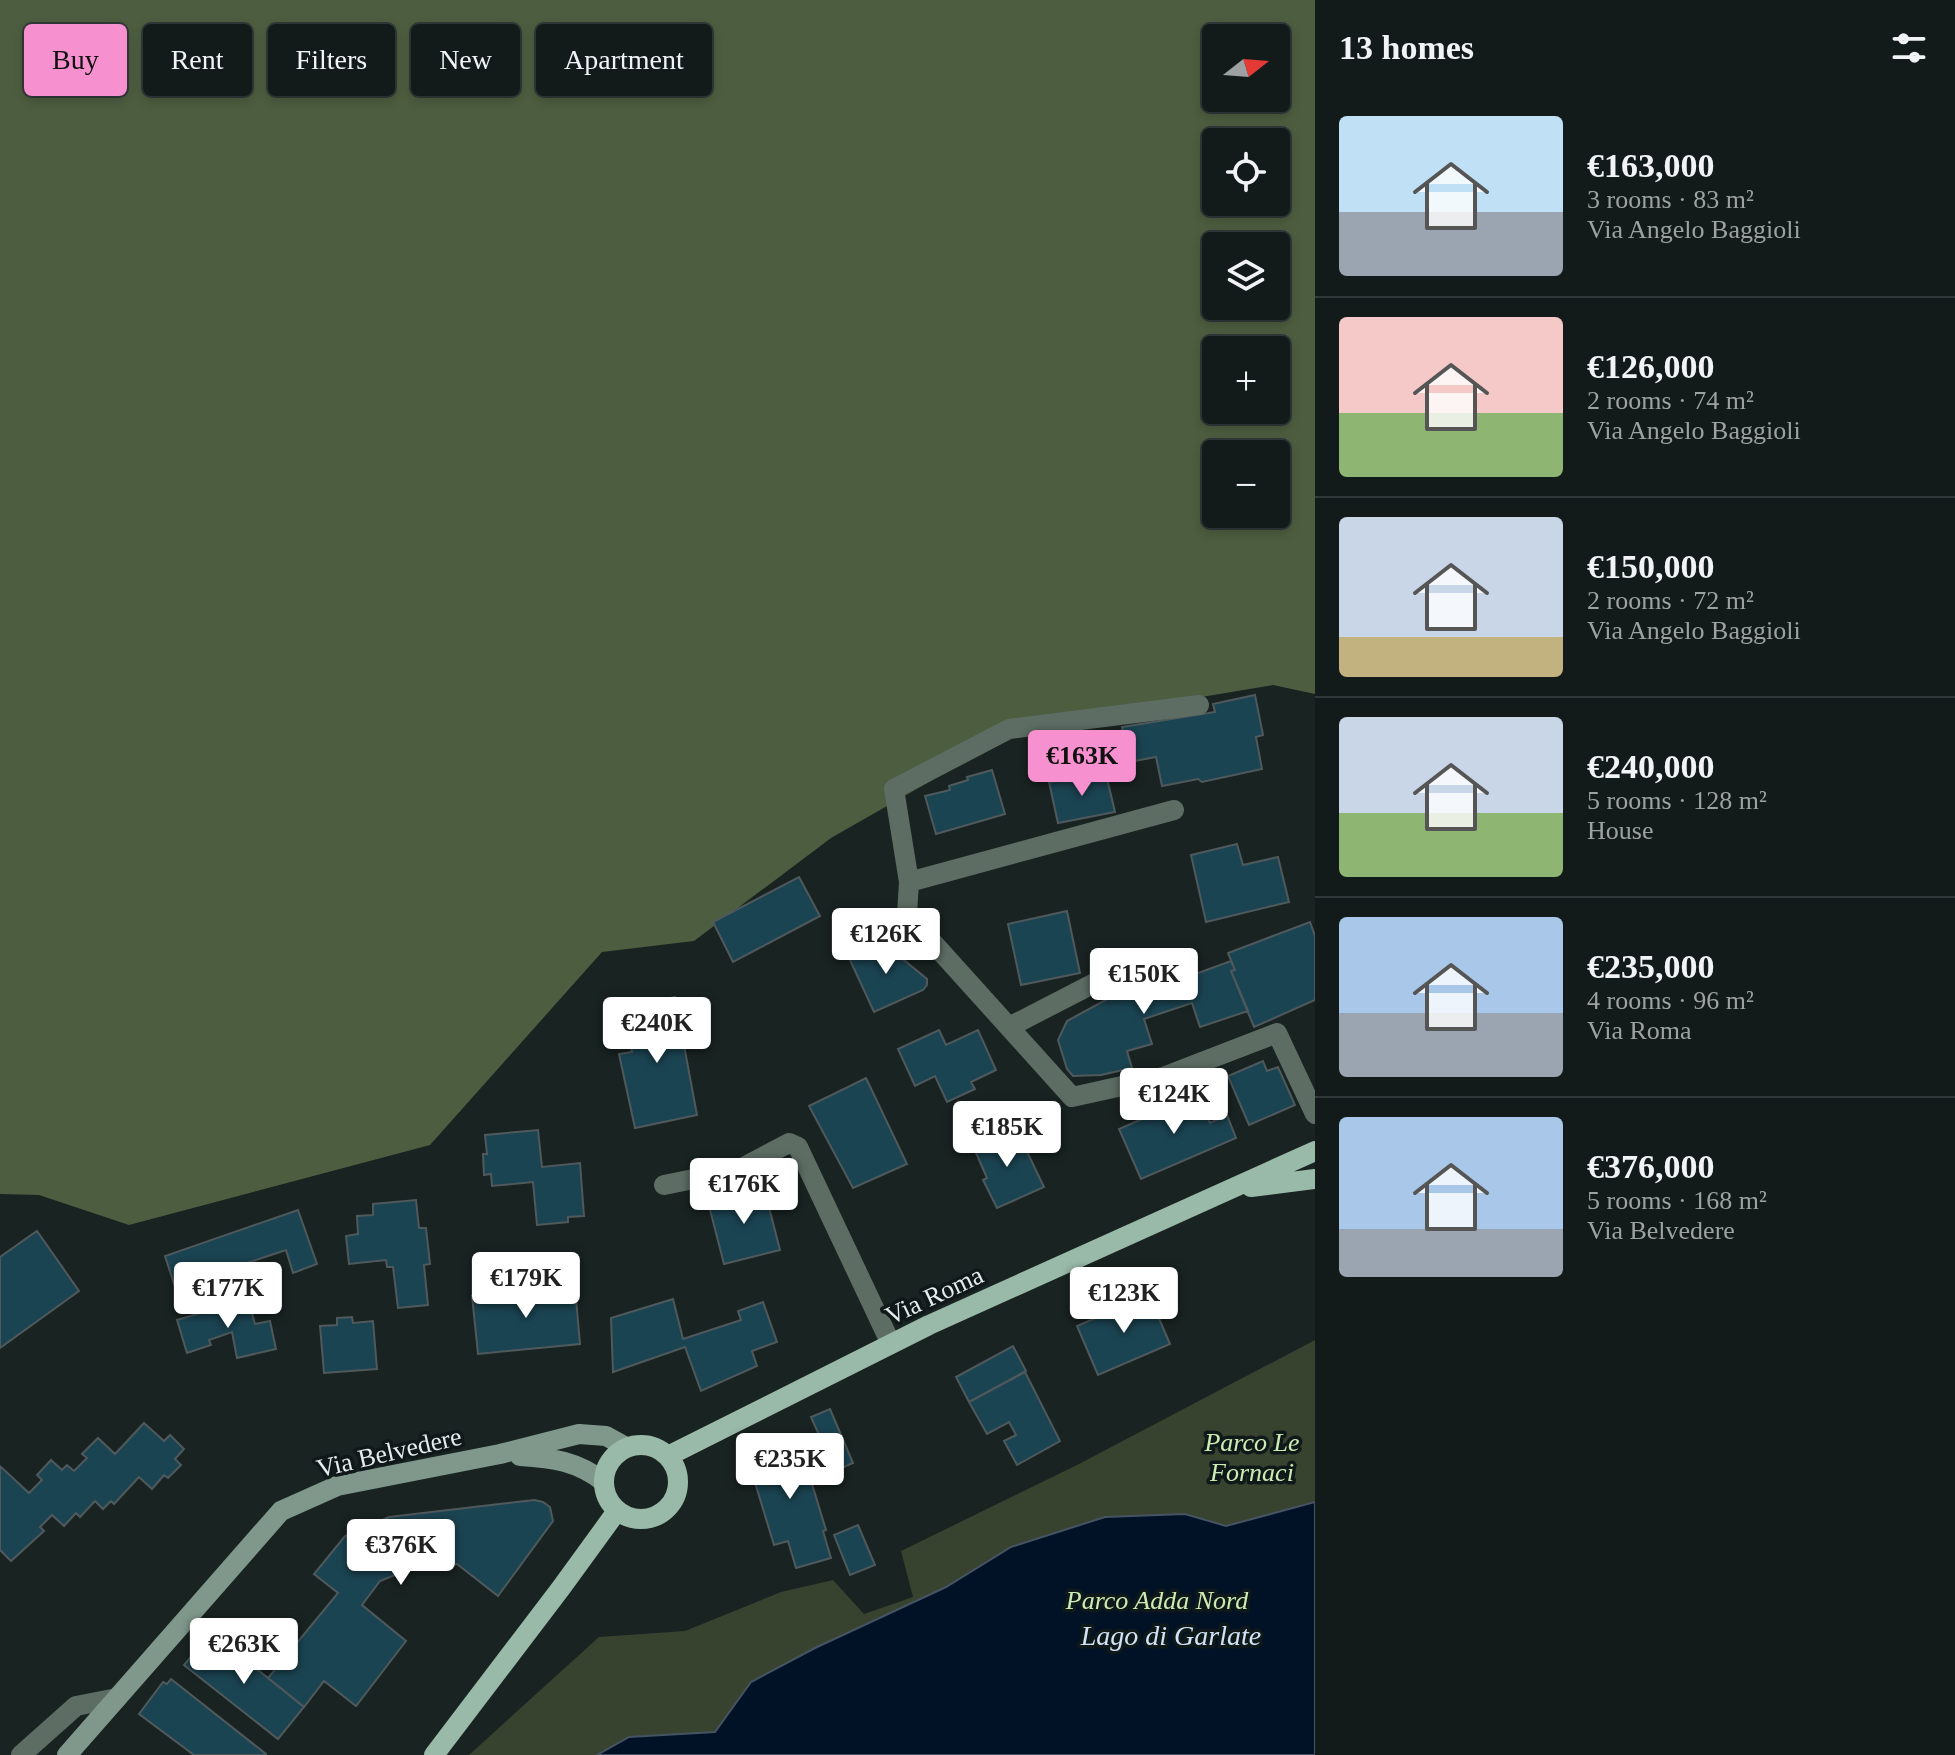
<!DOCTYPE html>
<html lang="en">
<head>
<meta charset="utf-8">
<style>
  body { margin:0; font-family:"Times New Roman",serif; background:#1c2323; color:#f1f3f6; height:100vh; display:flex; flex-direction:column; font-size:30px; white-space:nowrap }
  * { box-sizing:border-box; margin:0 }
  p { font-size:26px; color:#9da1a2 }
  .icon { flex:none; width:44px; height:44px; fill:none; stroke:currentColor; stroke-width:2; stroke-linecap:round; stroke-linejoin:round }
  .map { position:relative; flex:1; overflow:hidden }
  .panel { display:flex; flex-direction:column; background:#131a1a; width:640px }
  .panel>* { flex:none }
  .hud { position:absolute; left:24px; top:24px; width:760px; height:72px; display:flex; gap:16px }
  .needle { width:52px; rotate:73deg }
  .tools { position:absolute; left:1202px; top:24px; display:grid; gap:16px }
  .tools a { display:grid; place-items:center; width:88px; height:88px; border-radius:8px; background:#131a1a; box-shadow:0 4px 12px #0003,0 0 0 2px #323839; font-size:40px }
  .price { position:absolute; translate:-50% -68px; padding:0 18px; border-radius:8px; background:#fff; color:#222; font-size:26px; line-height:52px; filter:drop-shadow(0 2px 4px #0008) }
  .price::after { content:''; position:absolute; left:50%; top:48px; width:24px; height:18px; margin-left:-12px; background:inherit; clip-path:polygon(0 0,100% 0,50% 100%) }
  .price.selected { background:#f690cf; color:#111 }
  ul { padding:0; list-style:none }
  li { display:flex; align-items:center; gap:24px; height:200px; padding:0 24px }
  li+li { border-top:2px solid #323839 }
  li span { display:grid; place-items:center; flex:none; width:224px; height:160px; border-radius:8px; color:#555 }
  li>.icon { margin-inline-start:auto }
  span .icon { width:96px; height:96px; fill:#fffc; stroke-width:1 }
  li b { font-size:34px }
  h2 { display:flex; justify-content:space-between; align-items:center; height:96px; padding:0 24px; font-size:34px }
  .pill { padding:0 28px; border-radius:8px; background:#131a1a; box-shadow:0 4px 12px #0003,0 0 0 2px #323839; font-size:28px; line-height:72px }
  .pill.selected { background:#f690cf; color:#111 }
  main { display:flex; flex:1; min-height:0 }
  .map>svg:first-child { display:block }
</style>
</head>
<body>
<main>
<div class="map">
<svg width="1315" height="1755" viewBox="0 0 1315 1755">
  <rect width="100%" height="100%" fill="#192322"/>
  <!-- green -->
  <path fill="#37422f" d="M1315 1340V1755H469L599 1637 685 1631 781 1592 833 1580 864 1614 913 1597 901 1551 1077 1465Z"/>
  <!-- forest -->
  <path fill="#4d5d3f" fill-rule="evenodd" d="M0 0H1315V694L1273 685 1027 726 831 838 694 941 602 952 430 1145 129 1225 39 1195 0 1194ZM1216 38H1276V98H1216ZM1216 142H1276V202H1216ZM1216 246H1276V306H1216ZM1216 350H1276V410H1216ZM1216 454H1276V514H1216Z"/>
  <!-- water -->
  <path fill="#011227" stroke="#455362" stroke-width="2" d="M1315 1502V1755H597L629 1737 715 1732 751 1682 815 1648 946 1587 1011 1547 1105 1517 1185 1514 1226 1526Z"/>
  <!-- building -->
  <path fill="#1b4452" stroke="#4f595c" stroke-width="2" d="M1255 695 1263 735 1256 737 1262 769 1202 782 1198 779 1162 786 1156 757 1129 762 1122 727 1215 712 1213 704Z
    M992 770 1005 814 936 834 925 796 950 790 949 786 968 780 967 777Z
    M1106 774 1115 812 1058 823 1049 782Z
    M1237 844 1243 865 1278 857 1289 902 1206 922 1191 855Z
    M799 877 820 916 733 962 713 922Z
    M1067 911 1080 973 1021 985 1008 924Z
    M1310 922 1315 936V1000L1254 1027 1231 971 1235 970 1228 953Z
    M882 942 927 979V985L923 990 874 1012 849 958Z
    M1231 961 1235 970 1231 971 1248 1011 1200 1027 1192 1003 1144 1019 1152 1044 1127 1051 1132 1068 1101 1075 1073 1076 1067 1069 1058 1040 1067 1021 1113 996 1111 991 1154 971 1155 977 1185 966 1190 976Z
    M675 997 697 1115 635 1128 619 1054 632 1052 623 1009Z
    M939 1030 946 1045 978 1030 996 1070 971 1082 975 1089 947 1102 935 1076 915 1086 898 1049Z
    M1263 1061 1267 1071 1278 1067 1295 1105 1249 1125 1228 1076Z
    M866 1078 907 1164 853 1188 809 1106Z
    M1197 1095 1210 1123 1227 1115 1236 1138 1141 1179 1119 1129Z
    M538 1130 542 1167 580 1163 584 1216 568 1217V1222L537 1225 533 1182 492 1186 491 1174 484 1175 483 1154H487L485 1135Z
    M1004 1132 1009 1142 1020 1137 1044 1187 997 1208 983 1180 987 1178 973 1146Z
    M764 1188 780 1250 724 1264 708 1202Z
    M416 1200 419 1228H426L430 1264 424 1265 428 1305 398 1308 393 1267H387L386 1260 349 1264 346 1236 358 1234 357 1216 373 1215V1204Z
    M298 1210 317 1264 293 1273 286 1250 175 1287 165 1256Z
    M37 1231 79 1291 0 1348V1257Z
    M575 1287 580 1344 478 1354 472 1296Z
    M1149 1295 1170 1344 1098 1375 1077 1326Z
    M248 1299 255 1324 270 1321 276 1349 237 1358 232 1332 209 1340 211 1345 187 1353 177 1320Z
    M673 1299 683 1339 741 1320 738 1311 763 1302 777 1342 752 1351 757 1366 701 1391 685 1347 613 1372 611 1318Z
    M352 1317 353 1323 373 1321 377 1369 324 1373 320 1326 337 1325V1318Z
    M1013 1346 1026 1371 969 1402 956 1377Z
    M1025 1372 1060 1441 1017 1465 1004 1441 1016 1435 1009 1422 987 1434 969 1402Z
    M830 1409 853 1463 835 1471 811 1417Z
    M144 1423 164 1441 170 1435 184 1449 175 1459 181 1465 168 1478 164 1475 152 1489 139 1477 114 1504 111 1501 103 1509 95 1501 80 1517 76 1513 64 1526 52 1515 40 1527 44 1531 11 1561 0 1550V1466L29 1493 42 1480 37 1475 51 1460 62 1470 67 1465 74 1471 87 1458 82 1454 98 1438 115 1454Z
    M798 1438 826 1530 823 1531 831 1558 796 1568 788 1541 774 1545 746 1453Z
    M534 1500 543 1502 550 1507 553 1521 498 1596 457 1564 407 1570 380 1581 362 1605 406 1641 356 1706 324 1681 304 1707 268 1678 338 1593 314 1574 345 1536 389 1517Z
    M858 1525 875 1565 850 1575 834 1535Z
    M211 1632 304 1707 278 1739 184 1665Z
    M171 1679 266 1754V1755H194L139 1714 163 1682 167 1684Z"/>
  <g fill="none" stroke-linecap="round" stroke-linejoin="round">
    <!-- minor -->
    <path stroke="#5d6d64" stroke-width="20" d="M1174 810 909 882 907 914 1072 1097 1163 1077 1277 1033 1315 1114
      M909 882 894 789 1009 729 1199 705
      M1009 1027 1143 958
      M664 1185 738 1170 789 1143 798 1147 891 1344
      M21 1755 76 1706 117 1698"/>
    <!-- secondary -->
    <path stroke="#7f988b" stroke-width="20" d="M520 1456C553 1458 577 1461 604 1482
      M67 1755 281 1511 337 1486 500 1454 579 1434 606 1436 626 1447"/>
    <!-- primary -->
    <path stroke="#99baa8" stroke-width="20" d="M1251 1187 1315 1179
      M604 1482a37 37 0 1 1 74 0a37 37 0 1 1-74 0Z
      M668 1456 929 1325 1315 1151
      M434 1755 561 1588 617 1511"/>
  </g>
  <g text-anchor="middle" stroke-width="7" stroke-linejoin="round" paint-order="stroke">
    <!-- street labels -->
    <g font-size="26" fill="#e5eceb" stroke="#101919">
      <text transform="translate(934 1295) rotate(-25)" y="9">Via Roma</text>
      <text transform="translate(389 1452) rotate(-13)" y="9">Via Belvedere</text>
    </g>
    <!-- park labels -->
    <g font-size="26" font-style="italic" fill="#cdecb4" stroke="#101919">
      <text x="1252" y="1451">Parco Le<tspan x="1252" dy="30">Fornaci</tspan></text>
      <text x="1157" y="1609">Parco Adda Nord</text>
    </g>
    <!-- water labels -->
    <g font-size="28" font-style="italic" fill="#d2e3f7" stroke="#101919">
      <text x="1171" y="1645">Lago di Garlate</text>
    </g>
  </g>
</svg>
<div class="tools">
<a><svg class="needle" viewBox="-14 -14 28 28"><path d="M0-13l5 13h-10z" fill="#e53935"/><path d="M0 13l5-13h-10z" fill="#9da1a2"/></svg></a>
<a><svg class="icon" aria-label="locate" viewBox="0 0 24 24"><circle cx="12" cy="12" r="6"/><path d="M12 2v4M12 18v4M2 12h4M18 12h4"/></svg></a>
<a><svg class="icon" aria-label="layers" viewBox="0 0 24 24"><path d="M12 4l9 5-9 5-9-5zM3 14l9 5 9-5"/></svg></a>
<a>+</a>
<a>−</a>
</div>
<b class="price selected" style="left:1082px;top:798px">€163K</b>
<b class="price" style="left:886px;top:976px">€126K</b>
<b class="price" style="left:1144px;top:1016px">€150K</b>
<b class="price" style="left:657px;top:1065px">€240K</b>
<b class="price" style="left:1174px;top:1136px">€124K</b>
<b class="price" style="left:1007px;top:1169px">€185K</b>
<b class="price" style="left:744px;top:1226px">€176K</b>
<b class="price" style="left:526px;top:1320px">€179K</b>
<b class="price" style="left:228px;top:1330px">€177K</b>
<b class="price" style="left:1124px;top:1335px">€123K</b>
<b class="price" style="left:790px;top:1501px">€235K</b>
<b class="price" style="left:401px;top:1587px">€376K</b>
<b class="price" style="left:244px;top:1686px">€263K</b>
<div class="hud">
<a class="pill selected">Buy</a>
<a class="pill">Rent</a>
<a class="pill">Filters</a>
<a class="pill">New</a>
<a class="pill">Apartment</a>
</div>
</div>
<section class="panel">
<h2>13 homes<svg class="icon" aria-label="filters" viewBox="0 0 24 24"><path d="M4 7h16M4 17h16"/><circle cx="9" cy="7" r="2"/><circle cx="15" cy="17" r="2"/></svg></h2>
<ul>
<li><span style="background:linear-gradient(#bfe0f5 60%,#9aa5b1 0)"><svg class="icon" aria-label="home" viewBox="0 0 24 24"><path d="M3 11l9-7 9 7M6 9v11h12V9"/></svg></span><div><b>€163,000</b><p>3 rooms · 83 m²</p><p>Via Angelo Baggioli</p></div></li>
<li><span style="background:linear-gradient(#f6c9c9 60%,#8fb573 0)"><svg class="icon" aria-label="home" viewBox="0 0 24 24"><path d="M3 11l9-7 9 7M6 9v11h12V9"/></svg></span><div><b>€126,000</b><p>2 rooms · 74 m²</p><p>Via Angelo Baggioli</p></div></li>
<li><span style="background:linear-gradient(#c9d6e8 75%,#c2b280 0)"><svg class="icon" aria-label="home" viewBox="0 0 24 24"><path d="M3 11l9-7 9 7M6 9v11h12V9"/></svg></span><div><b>€150,000</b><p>2 rooms · 72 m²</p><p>Via Angelo Baggioli</p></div></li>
<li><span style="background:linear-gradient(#c9d6e8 60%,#8fb573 0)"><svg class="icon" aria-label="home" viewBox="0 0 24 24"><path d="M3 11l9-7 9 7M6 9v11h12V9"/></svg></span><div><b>€240,000</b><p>5 rooms · 128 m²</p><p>House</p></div></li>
<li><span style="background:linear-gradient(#a9c7e8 60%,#9aa5b1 0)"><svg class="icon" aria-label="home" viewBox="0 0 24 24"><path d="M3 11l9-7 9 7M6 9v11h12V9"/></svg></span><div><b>€235,000</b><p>4 rooms · 96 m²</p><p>Via Roma</p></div></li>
<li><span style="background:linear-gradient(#a9c7e8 70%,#9aa5b1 0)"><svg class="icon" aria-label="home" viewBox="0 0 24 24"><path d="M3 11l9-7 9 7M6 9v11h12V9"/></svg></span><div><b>€376,000</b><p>5 rooms · 168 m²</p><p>Via Belvedere</p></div></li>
</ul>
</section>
</main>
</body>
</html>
